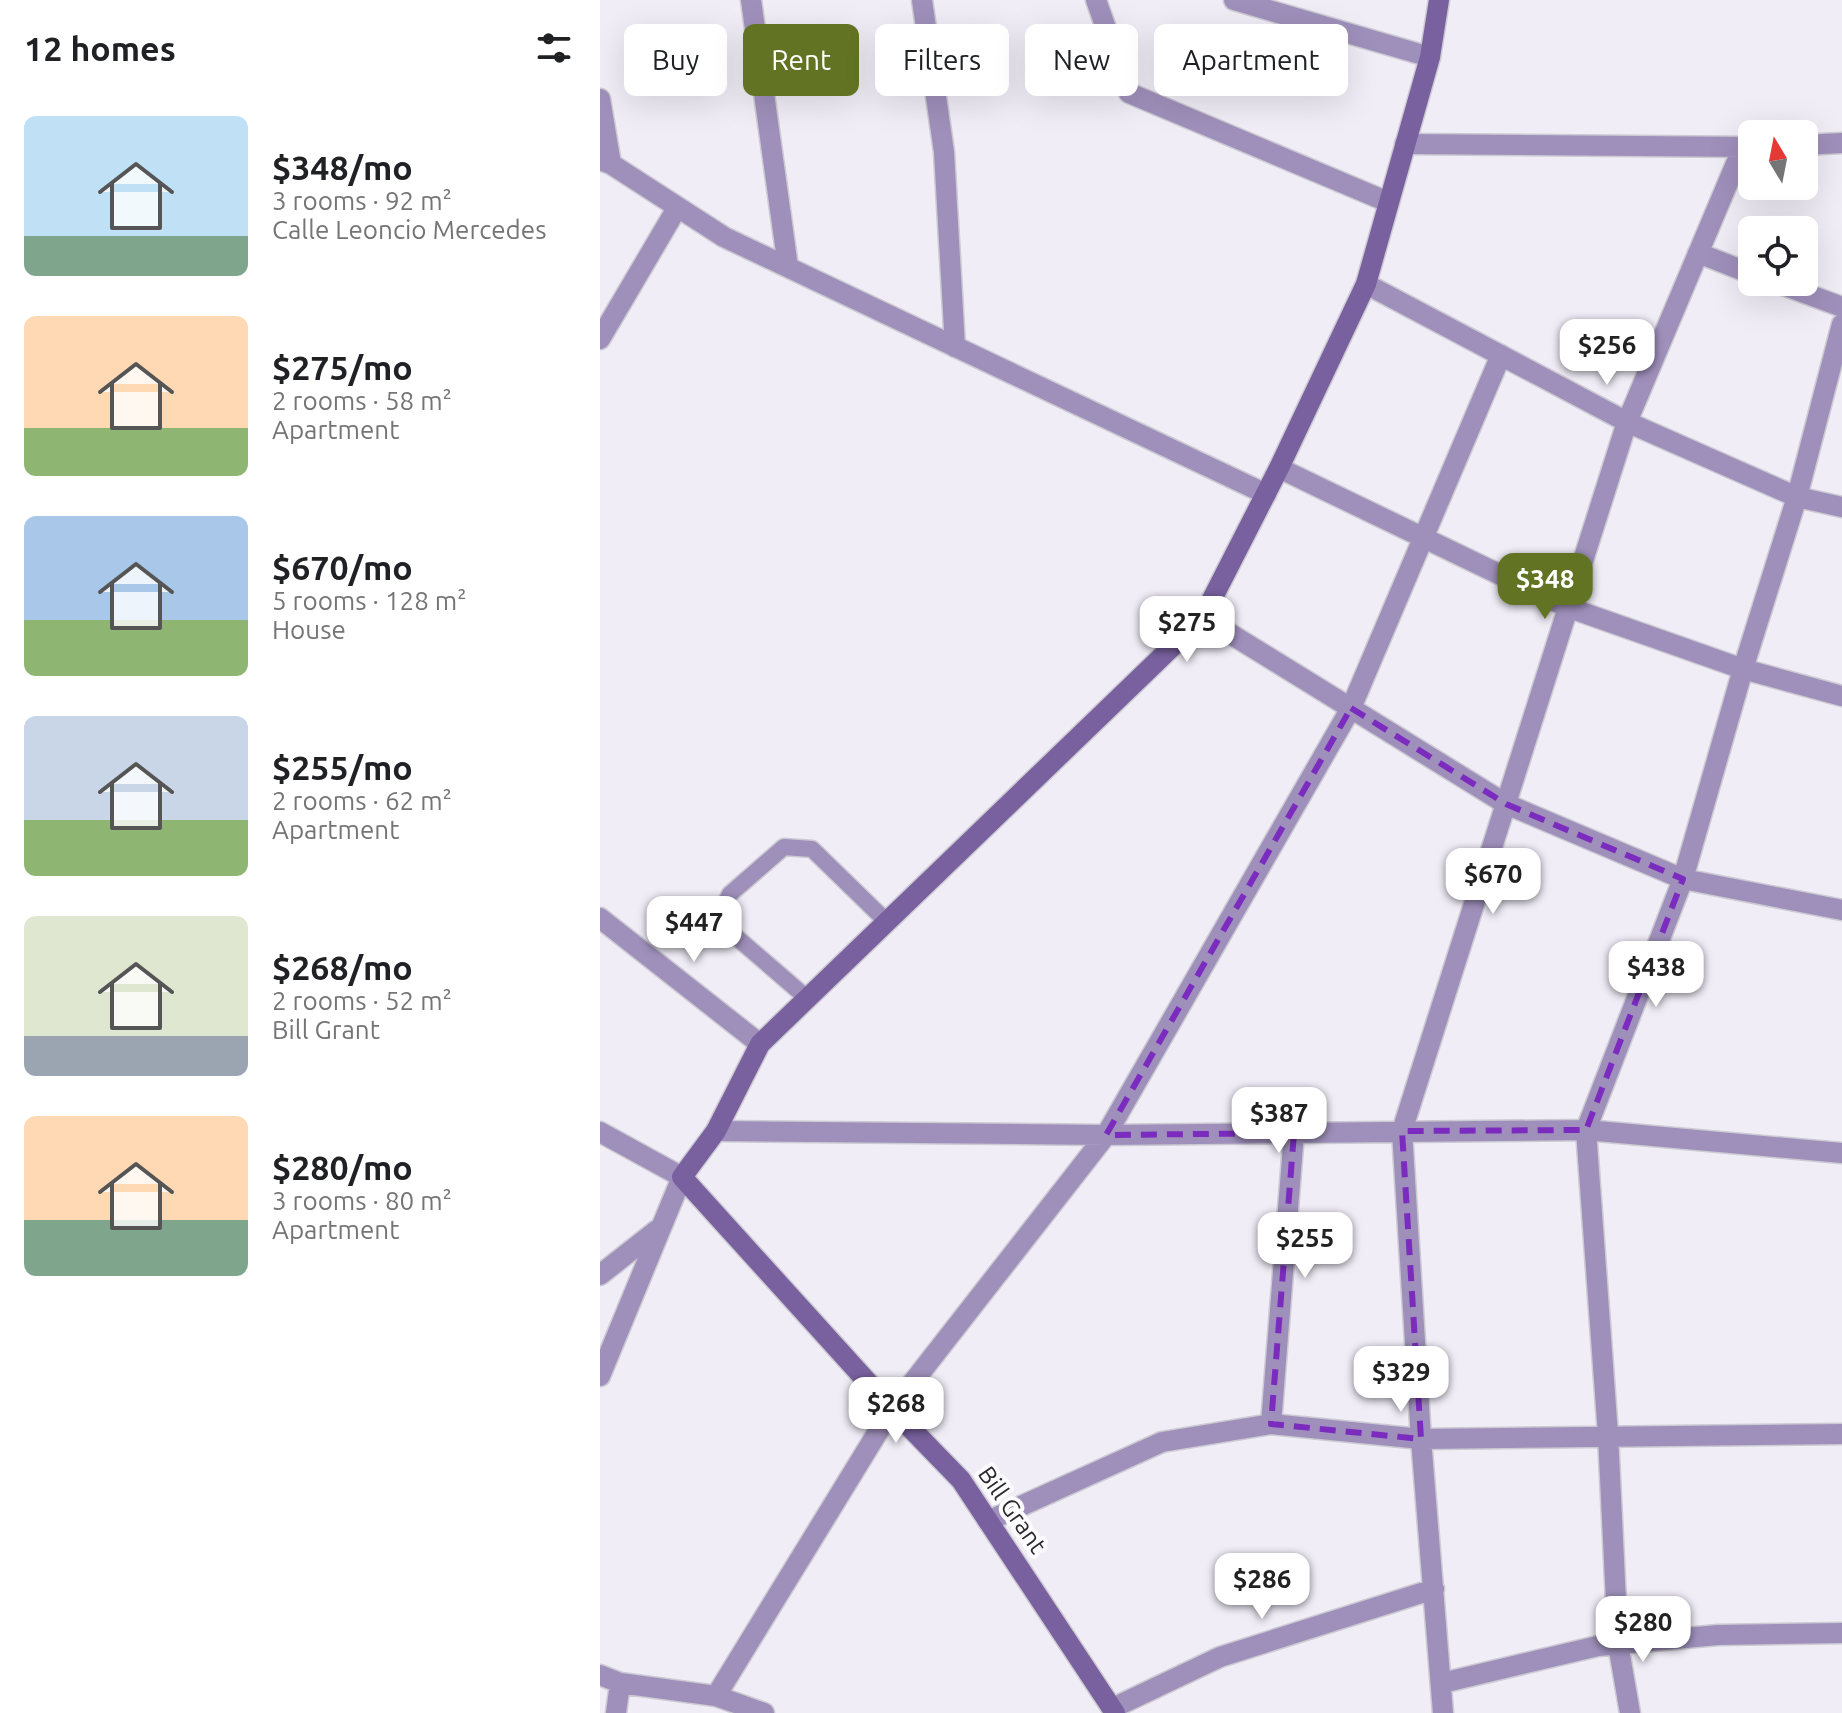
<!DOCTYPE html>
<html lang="en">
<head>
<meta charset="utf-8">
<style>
  body { margin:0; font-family:Ubuntu,sans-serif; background:#f2f2f2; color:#202124; height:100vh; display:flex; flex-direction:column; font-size:30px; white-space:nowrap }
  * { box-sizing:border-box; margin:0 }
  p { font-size:26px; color:#757577 }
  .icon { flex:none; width:44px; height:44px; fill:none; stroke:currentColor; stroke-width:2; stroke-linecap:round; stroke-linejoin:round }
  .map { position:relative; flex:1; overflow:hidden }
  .details { display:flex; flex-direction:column; background:#fff; width:600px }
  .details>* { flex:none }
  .banner { position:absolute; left:24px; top:24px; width:760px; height:72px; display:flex; gap:16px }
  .needle { width:52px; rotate:350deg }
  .tools { position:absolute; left:1138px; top:120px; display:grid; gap:16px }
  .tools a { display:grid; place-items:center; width:80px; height:80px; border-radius:12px; background:#fff; box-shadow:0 8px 32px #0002; font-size:40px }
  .price { position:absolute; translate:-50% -68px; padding:0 18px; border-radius:16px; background:#fff; color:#222; font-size:26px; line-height:52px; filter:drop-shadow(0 2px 4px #0008) }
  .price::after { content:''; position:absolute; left:50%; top:48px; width:24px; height:18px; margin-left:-12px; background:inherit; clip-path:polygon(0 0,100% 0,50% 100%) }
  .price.selected { background:#627423; color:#fff }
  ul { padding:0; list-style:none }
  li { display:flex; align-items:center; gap:24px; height:200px; padding:0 24px }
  li span { display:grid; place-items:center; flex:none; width:224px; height:160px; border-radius:12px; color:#555 }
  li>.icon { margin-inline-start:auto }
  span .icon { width:96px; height:96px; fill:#fffc; stroke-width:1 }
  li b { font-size:34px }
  h2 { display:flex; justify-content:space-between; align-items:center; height:96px; padding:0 24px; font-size:34px }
  .pill { padding:0 28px; border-radius:12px; background:#fff; box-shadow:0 8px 32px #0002; font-size:28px; line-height:72px }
  .pill.selected { background:#627423; color:#fff }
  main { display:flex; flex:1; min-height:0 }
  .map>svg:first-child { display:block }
</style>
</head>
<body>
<main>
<section class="details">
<h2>12 homes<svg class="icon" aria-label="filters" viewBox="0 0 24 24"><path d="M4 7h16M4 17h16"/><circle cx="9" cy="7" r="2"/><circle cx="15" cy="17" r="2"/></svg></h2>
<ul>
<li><span style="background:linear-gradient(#bfe0f5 75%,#7fa58c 0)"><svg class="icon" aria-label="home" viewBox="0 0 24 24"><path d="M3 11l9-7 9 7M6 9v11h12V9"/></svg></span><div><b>$348/mo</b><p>3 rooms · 92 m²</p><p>Calle Leoncio Mercedes</p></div></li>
<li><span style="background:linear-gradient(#ffd9b3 70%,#8fb573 0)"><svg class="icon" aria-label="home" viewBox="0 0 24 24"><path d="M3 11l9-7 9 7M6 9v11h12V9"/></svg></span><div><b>$275/mo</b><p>2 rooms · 58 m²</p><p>Apartment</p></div></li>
<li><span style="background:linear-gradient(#a9c7e8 65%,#8fb573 0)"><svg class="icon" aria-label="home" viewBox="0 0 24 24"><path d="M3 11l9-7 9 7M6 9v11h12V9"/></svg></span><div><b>$670/mo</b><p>5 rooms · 128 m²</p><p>House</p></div></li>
<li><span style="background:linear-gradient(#c9d6e8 65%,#8fb573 0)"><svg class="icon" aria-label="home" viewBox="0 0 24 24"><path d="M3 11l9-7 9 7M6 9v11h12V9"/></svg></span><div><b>$255/mo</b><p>2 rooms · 62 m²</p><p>Apartment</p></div></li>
<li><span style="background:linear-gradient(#dfe7d0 75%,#9aa5b1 0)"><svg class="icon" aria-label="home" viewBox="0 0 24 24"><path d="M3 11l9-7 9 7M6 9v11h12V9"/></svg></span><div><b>$268/mo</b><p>2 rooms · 52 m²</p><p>Bill Grant</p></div></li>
<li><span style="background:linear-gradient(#ffd9b3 65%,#7fa58c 0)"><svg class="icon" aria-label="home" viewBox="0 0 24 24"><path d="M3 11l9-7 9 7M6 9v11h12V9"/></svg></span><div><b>$280/mo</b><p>3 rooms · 80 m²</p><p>Apartment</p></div></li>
</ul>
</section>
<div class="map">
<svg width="1242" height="1713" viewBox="0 0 1242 1713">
  <rect width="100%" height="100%" fill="#f0edf7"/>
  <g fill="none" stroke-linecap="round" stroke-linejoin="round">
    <!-- lane casing -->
    <g stroke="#cccad2" stroke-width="19">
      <path id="lane" d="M208 999 128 930 122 910 130 894 184 847 212 849 287 922"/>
    </g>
    <!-- street casing -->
    <g stroke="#cccad2" stroke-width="23">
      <path id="street" d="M151 0 188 267
        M322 0 344 152 355 347
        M496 0 529 93 788 202
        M634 0 830 57
        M0 99 11 164
        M805 144 1152 147
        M1204 145 1242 143
        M0 160 11 164 124 237 666 494
        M1098 253 1152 274
        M1175 282 1242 307
        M766 284 1027 422 1197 497 1242 507
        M0 339 77 208
        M679 468 967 607 1143 669 1242 696
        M603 617 906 804 1083 879 1242 910
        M0 918 160 1044
        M116 1131 506 1135 986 1130 1242 1153
        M0 1132 82 1177 0 1376
        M0 1275 57 1230
        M671 1424 694 1133
        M388 1521 562 1442 671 1424 821 1439 1242 1434
        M0 1675 20 1683 116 1696 164 1713
        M842 1683 998 1646 1118 1635 1242 1633
        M116 1696 292 1409 506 1135 751 708 901 355
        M513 1708 620 1657 834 1589
        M16 1713 20 1683
        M843 1713 821 1439 802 1131 1027 422 1143 147
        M1030 1713 1018 1644 1008 1435 986 1130 1083 879 1143 669 1197 497 1242 324"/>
    </g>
    <!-- secondary casing -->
    <g stroke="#cccad2" stroke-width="23">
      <path id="secondary" d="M515 1713 361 1480 292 1409 82 1177 116 1131 160 1044 603 617 679 468 766 284 830 57 839 0"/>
    </g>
    <!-- lane -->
    <use href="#lane" stroke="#9f90bb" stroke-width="16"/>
    <!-- street -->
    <use href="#street" stroke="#9f90bb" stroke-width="20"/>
    <!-- secondary -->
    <use href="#secondary" stroke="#79619f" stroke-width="20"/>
  </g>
  <!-- marked area -->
  <path fill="none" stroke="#7b2cbf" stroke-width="6" stroke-dasharray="16 10" stroke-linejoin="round" d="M751 708 906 804 1083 879 986 1130 802 1131 821 1439 671 1424 694 1133 506 1135Z"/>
  <g text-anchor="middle" stroke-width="8" stroke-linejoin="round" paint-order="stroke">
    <!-- street labels -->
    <g font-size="24" fill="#2a282c" stroke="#fcfbfe">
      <text transform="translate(412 1510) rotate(55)" y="8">Bill Grant</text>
    </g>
  </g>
</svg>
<div class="tools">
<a><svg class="needle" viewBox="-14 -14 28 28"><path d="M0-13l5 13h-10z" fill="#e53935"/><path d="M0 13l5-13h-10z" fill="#757577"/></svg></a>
<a><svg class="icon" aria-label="locate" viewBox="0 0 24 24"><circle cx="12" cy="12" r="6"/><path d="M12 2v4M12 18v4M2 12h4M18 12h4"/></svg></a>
</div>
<b class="price" style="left:1007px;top:387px">$256</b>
<b class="price selected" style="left:945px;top:621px">$348</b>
<b class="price" style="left:587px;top:664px">$275</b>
<b class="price" style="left:893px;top:916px">$670</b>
<b class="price" style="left:94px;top:964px">$447</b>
<b class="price" style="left:1056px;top:1009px">$438</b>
<b class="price" style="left:679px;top:1155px">$387</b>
<b class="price" style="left:705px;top:1280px">$255</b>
<b class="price" style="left:801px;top:1414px">$329</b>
<b class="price" style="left:296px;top:1445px">$268</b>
<b class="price" style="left:662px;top:1621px">$286</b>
<b class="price" style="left:1043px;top:1664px">$280</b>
<div class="banner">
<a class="pill">Buy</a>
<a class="pill selected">Rent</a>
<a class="pill">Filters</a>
<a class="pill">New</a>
<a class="pill">Apartment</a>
</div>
</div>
</main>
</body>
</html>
